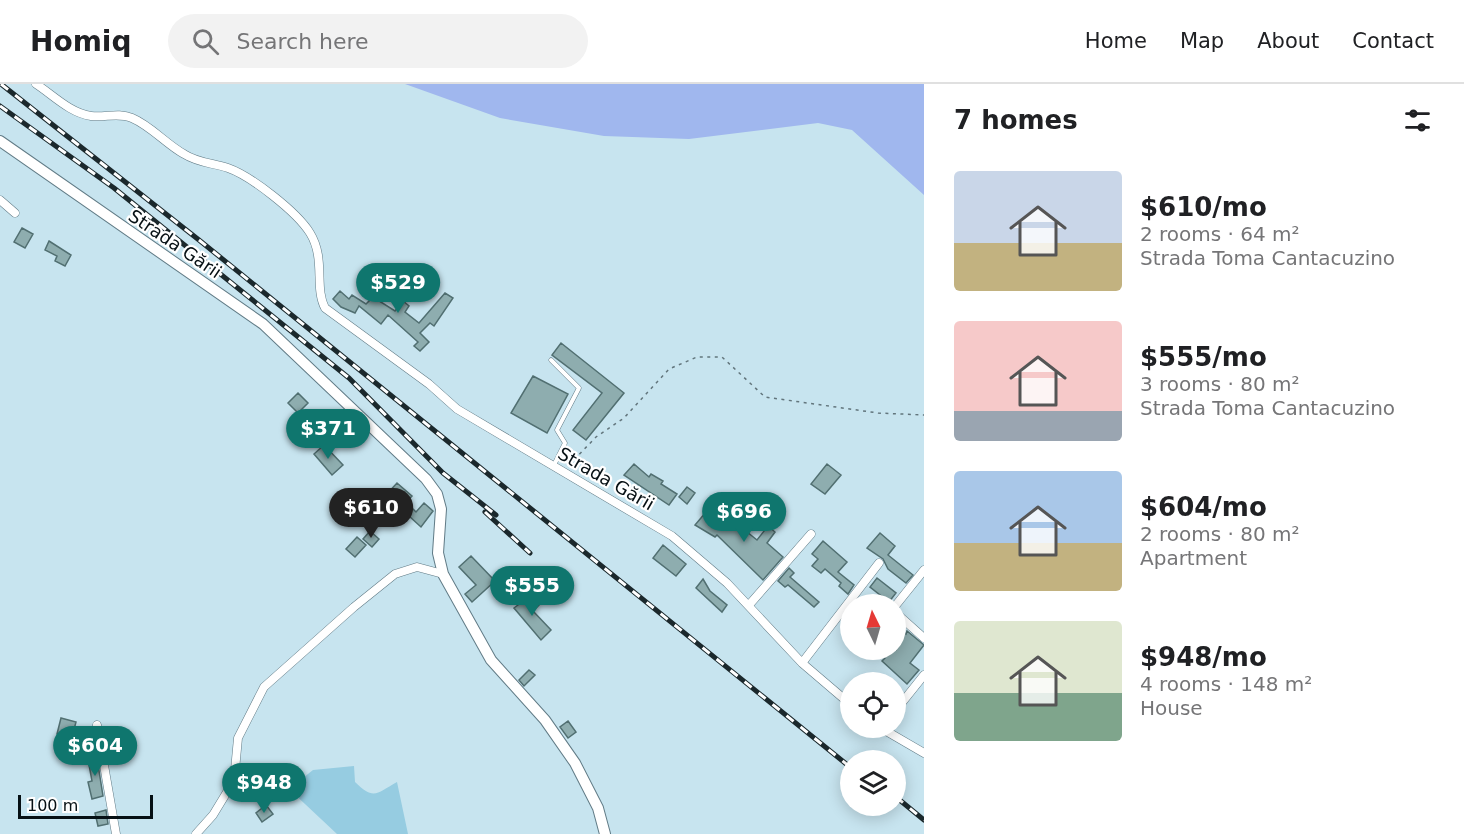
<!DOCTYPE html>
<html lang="en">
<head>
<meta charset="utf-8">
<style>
  body { margin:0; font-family:"DejaVu Sans",sans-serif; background:#f2f2f2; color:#202124; height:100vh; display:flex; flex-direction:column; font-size:22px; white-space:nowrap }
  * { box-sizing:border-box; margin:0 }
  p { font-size:20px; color:#757577 }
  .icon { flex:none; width:33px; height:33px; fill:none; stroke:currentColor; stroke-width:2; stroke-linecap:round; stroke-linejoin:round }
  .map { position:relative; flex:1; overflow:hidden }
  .details { display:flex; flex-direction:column; background:#fff; width:540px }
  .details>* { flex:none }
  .needle { width:39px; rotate:355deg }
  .tools { position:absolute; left:840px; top:510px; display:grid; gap:12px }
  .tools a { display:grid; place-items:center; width:66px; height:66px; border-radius:50%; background:#fff; box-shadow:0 3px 15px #0003; font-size:30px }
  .scale { position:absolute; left:18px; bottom:15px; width:135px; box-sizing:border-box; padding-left:6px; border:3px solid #061014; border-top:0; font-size:16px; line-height:21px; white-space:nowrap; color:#061014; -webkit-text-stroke:4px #fff; paint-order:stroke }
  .price { position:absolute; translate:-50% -51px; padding:0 14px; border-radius:21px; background:#0f766e; color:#fff; font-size:20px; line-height:39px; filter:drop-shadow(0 2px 3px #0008) }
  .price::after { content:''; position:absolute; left:50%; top:36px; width:18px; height:14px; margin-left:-9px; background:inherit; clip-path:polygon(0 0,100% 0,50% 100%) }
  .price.active { background:#222; color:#fff }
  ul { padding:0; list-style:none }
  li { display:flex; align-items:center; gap:18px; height:150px; padding:0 30px }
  li span { display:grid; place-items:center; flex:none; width:168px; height:120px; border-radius:6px; color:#555 }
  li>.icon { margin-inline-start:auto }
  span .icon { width:72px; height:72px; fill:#fffc; stroke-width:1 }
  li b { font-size:26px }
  h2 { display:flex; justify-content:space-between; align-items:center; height:72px; padding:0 30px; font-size:26px }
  header { display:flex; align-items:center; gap:36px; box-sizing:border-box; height:84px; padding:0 30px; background:#fff; border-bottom:2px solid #e0e0e0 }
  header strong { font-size:28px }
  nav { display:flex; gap:33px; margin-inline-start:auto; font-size:21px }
  .search { width:420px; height:54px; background:#f2f2f2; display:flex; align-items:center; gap:15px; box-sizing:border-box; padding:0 21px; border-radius:33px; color:#757577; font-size:22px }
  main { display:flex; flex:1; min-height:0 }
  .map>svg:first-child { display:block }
</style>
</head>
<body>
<header>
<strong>Homiq</strong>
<div class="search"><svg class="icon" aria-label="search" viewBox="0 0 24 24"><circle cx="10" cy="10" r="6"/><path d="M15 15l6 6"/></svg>Search here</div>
<nav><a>Home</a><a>Map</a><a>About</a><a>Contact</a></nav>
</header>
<main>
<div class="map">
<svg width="924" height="750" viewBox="0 0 924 750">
  <rect width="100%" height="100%" fill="#c7e4ef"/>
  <!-- green -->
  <path fill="#96cce1" d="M354 682 355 698C374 717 377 709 397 698L408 750H337L289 705 313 686Z"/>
  <!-- water -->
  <path fill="#a0b7ee" d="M405 0H924V111L852 46 818 39 689 55 604 52 500 34Z"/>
  <!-- building -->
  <path fill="#8eadaf" stroke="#516f71" stroke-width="1.5" d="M22 144 33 150 25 164 14 158Z
    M49 157 71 171 65 182 55 177 57 172 45 166Z
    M340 207 349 215 352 211 366 220 373 213 395 227 403 217 409 222 405 228 419 239 445 209 453 214 434 242 430 239 420 249 429 258 420 267 414 262 418 258 388 231 381 240 359 222 355 229 341 223 333 215Z
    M561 259 624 309 586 356 573 346 602 309 552 271Z
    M533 292 568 310 547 349 511 329Z
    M298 309 308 319 298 329 288 319Z
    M324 361 343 381 332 391 314 370Z
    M634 380 649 393 651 390 663 397 661 400 677 410 669 421 624 391Z
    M827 380 841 391 825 410 811 400Z
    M397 399 412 412 406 418 416 428 424 419 433 427 421 443 386 411Z
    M687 403 695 409 687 420 679 413Z
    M706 428 717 436 719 433 730 442 739 431 746 438 741 443 757 456 768 442 775 448 767 459 783 473 763 496 717 451 715 453 695 441Z
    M370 447 379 455 372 463 363 455Z
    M880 449 895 462 888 471 913 491 906 499 888 485 883 475 867 464Z
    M357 453 366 461 355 473 346 465Z
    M823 457 847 478 838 488 854 501 848 510 839 502 841 499 825 485 821 489 812 482 818 475 812 470Z
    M663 461 686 480 676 492 653 474Z
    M471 472 495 497 472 518 465 510 476 501 459 483Z
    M789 484 794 489 790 493 819 518 814 523 788 501 785 503 778 497Z
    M877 494 896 509 889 518 870 503Z
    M703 495 710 507 727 521 722 528 696 504Z
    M531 511 539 521 533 527 551 546 541 556 514 524Z
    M896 542 906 550 907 547 924 561 910 579 919 586 907 600 882 577 885 574 881 570 885 566H896Z
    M529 586 535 591 524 602 519 596Z
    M61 634 76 638 72 653 57 650Z
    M568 637 576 648 568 654 560 643Z
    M96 668 103 712 92 715 88 698 92 697 87 670Z
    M266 689 282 704 277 709 271 704 266 709 256 700Z
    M266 721 273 730 262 738 256 729Z
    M106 726 108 740 98 742 95 729Z"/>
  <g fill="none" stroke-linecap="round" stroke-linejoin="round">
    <!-- lane casing -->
    <g stroke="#617b86" stroke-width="5">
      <path id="lane" d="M551 276 579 304 557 346 565 359 554 381"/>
    </g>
    <!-- street casing -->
    <g stroke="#617b86" stroke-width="9">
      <path id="street" d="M36 0C53 11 70 29 91 32 105 34 118 28 132 34 151 42 166 60 184 70 198 79 213 79 228 84 251 92 297 128 310 149 326 175 314 203 325 224L429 300 457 325 672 452 727 499 802 579 850 620
        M0 116 15 129
        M749 521 811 450
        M896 521 924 486
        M896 529 924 554
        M802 579 879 479
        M896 626 924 591
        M97 641 116 750
        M881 644 924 669
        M196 750 213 731 227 708 235 686 238 654 264 603 354 523 395 490 417 483 443 490"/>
    </g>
    <!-- secondary casing -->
    <g stroke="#617b86" stroke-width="12">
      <path id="secondary" d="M0 57 263 240 426 395 437 410 441 425 438 469 443 490 491 576 545 636 575 679 598 724 605 750"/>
    </g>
    <!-- path -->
    <path stroke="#62757c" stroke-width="1.5" stroke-dasharray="3 4.5" stroke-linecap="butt" d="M569 381 596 353 624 334 669 285 697 273H722L765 313 878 329 924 331"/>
    <!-- lane -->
    <use href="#lane" stroke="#fff" stroke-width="4"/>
    <!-- street -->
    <use href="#street" stroke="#fff" stroke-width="8"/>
    <!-- secondary -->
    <use href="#secondary" stroke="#fff" stroke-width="10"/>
    <!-- rail casing -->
    <g stroke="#1b282c" stroke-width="5">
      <path id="rail" d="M1 0 199 156 850 683
        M0 22 114 104 349 294 443 389 496 431
        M485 428 530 469
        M896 713 924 736"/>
    </g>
    <!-- rail -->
    <use href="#rail" stroke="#fff" stroke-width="3" stroke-dasharray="9" stroke-linecap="butt"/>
  </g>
  <g text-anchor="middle" stroke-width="4.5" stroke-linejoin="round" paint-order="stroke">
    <!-- street labels -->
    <g font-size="18" fill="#061014" stroke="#fff">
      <text transform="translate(175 160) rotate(34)" y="6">Strada Gării</text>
      <text transform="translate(606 395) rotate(30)" y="6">Strada Gării</text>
    </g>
  </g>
</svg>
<div class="tools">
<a><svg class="needle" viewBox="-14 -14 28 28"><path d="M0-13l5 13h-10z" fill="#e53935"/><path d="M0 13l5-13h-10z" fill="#757577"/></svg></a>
<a><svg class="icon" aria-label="locate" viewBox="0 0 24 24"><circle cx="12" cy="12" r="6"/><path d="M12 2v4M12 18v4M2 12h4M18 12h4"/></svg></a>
<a><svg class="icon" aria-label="layers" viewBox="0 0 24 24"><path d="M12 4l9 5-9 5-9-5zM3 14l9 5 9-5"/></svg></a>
</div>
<div class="scale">100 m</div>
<b class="price" style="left:398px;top:230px">$529</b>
<b class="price" style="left:328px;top:376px">$371</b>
<b class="price active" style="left:371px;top:455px">$610</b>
<b class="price" style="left:744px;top:459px">$696</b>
<b class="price" style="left:532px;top:533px">$555</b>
<b class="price" style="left:95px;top:693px">$604</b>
<b class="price" style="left:264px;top:730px">$948</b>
</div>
<section class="details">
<h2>7 homes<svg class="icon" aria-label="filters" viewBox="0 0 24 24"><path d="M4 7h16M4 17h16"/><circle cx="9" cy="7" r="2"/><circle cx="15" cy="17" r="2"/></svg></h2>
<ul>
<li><span style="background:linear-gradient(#c9d6e8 60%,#c2b280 0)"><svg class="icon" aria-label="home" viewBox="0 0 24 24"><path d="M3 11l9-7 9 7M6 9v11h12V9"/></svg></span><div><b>$610/mo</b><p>2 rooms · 64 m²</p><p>Strada Toma Cantacuzino</p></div></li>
<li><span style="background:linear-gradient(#f6c9c9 75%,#9aa5b1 0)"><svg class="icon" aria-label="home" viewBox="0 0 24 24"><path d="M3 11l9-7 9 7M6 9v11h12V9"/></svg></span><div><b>$555/mo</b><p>3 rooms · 80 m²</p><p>Strada Toma Cantacuzino</p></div></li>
<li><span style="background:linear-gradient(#a9c7e8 60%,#c2b280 0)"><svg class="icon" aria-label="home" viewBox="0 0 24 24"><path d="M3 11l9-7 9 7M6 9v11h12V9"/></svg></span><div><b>$604/mo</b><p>2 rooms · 80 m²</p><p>Apartment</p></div></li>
<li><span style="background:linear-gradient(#dfe7d0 60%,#7fa58c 0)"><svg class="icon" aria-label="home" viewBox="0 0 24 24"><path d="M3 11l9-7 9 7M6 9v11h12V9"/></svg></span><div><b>$948/mo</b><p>4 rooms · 148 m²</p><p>House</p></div></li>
</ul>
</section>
</main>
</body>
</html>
